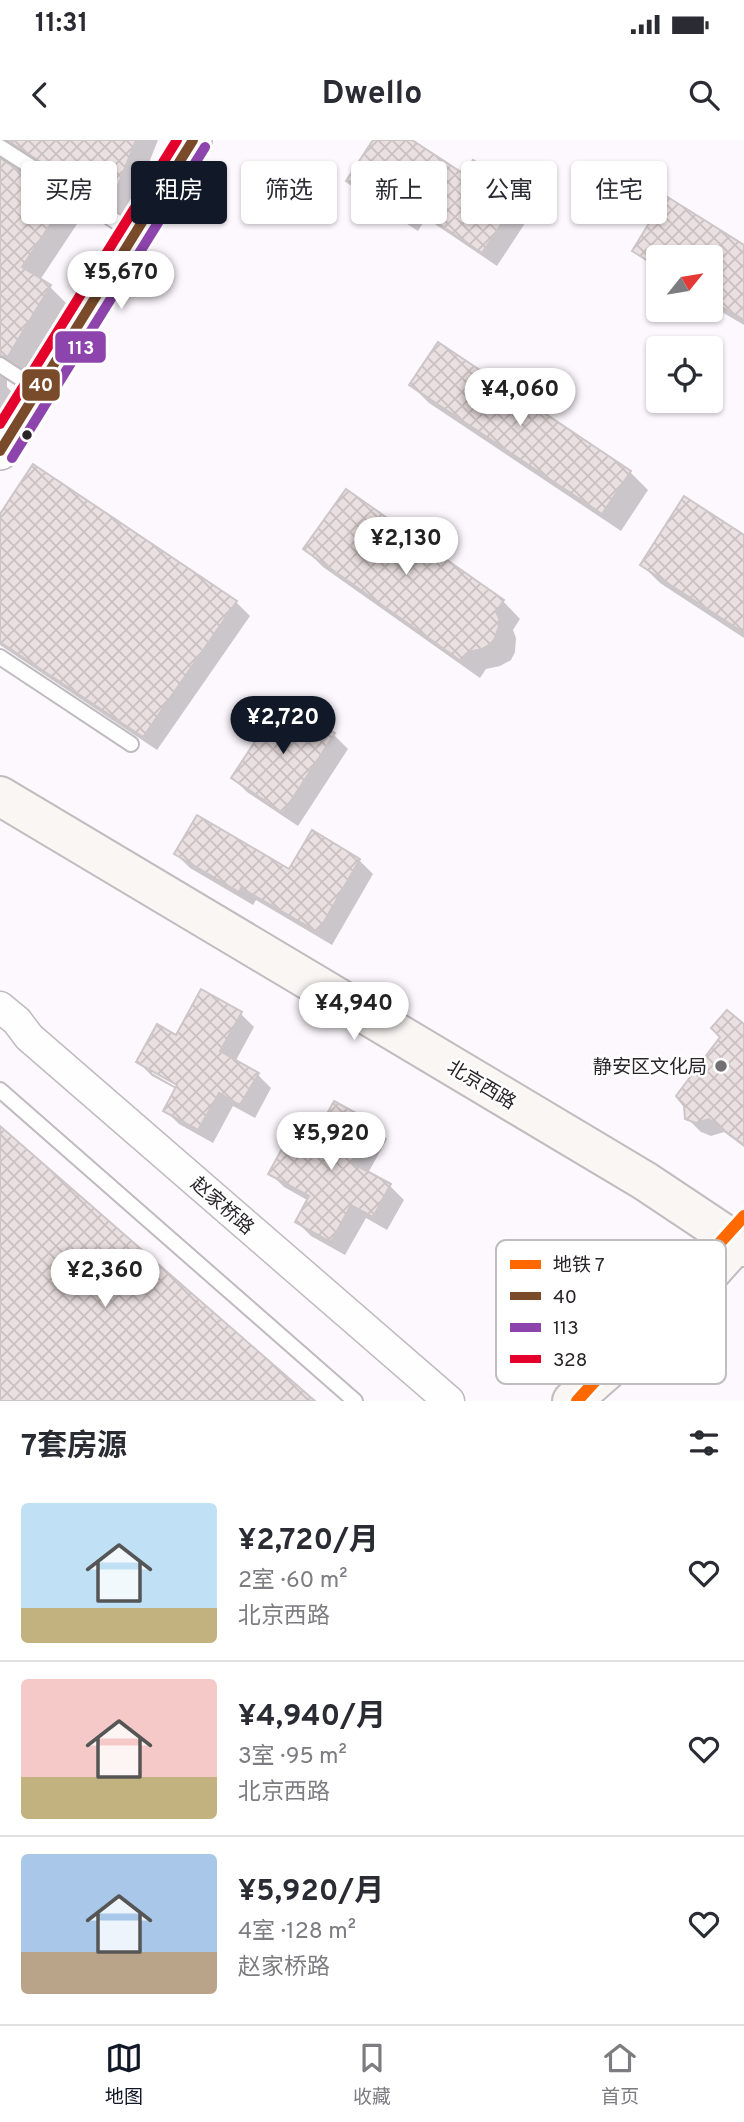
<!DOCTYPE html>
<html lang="zh">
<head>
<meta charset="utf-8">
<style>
  body { margin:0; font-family:Overpass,"Noto Sans SC",sans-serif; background:#f7f7f7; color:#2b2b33; height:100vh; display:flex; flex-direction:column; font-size:26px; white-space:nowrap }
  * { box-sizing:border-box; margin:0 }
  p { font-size:23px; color:#7c7c81 }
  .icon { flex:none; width:38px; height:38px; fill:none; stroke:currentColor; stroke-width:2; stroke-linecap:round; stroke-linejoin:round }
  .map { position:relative; height:1261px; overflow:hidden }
  .drawer { display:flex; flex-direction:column; background:#fff; flex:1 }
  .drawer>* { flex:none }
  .top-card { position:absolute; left:21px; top:21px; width:704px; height:63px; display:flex; gap:14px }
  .needle { width:46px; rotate:60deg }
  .controls { position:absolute; left:646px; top:105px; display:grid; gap:14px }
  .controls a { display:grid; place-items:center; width:77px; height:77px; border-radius:7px; background:#fff; box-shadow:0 2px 5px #0004; font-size:35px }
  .price { position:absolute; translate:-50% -60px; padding:0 16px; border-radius:24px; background:#fff; color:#222; font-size:23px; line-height:46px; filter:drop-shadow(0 2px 4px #0008) }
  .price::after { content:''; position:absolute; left:50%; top:42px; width:21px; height:16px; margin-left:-10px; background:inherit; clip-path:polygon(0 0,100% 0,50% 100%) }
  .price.selected { background:#111827; color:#fff }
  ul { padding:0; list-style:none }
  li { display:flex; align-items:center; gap:21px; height:175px; padding:0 21px }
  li+li { border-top:2px solid #e1e1e2 }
  li span { display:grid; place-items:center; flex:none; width:196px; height:140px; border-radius:7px; color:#555 }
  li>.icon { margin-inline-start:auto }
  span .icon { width:84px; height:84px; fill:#fffc; stroke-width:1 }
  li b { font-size:30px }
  h2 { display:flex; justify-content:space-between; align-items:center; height:84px; padding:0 21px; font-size:30px }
  .tag { padding:0 24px; border-radius:7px; background:#fff; box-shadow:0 2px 5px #0004; font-size:24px; line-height:63px }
  .tag.selected { background:#111827; color:#fff }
  .status { display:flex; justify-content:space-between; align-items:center; height:49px; padding:0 35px; background:#fff; direction:ltr }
  .status svg { height:19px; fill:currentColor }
  header { display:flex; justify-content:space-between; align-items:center; height:91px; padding:0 21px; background:#fff; font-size:32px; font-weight:700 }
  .tabs { display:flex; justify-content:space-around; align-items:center; height:98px; border-top:2px solid #e1e1e2; background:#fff; font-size:19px; color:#7c7c81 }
  .tabs a { display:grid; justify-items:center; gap:4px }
  .tabs .selected { color:#111827 }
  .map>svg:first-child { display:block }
</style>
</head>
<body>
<div class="status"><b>11:31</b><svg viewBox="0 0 49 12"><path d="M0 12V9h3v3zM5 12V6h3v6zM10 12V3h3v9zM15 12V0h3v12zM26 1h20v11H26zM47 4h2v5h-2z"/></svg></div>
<header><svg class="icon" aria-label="back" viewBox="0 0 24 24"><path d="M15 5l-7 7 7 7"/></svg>Dwello<svg class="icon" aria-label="search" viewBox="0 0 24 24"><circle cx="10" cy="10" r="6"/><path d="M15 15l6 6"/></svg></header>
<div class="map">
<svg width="744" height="1261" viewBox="0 0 744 1261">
  <defs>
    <pattern id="building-cross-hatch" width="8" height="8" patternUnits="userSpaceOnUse" patternTransform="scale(1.75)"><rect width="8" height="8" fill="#ebe0e1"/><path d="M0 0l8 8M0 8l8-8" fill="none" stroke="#cac0c1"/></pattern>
  </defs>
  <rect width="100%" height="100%" fill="#fdf8fd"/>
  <!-- shadow -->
  <path fill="#0003" fill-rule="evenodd" d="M0 0H158L127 78 94 58 93 60 8 17 6 24 65 62 81 78 40 140 50 147 66 163 23 233 7 237V247L20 261 0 290Z
    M375 0H409L464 37 521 54 535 68 497 126 426 78 418 91 362 55 348 41Z
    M744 107V185L710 165V117H658V132L634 110Z
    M411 245 630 332 648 350 621 391 429 263Z
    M0 377 236 462 250 476 157 610 0 505Z
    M744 398V498L660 443 642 425Z
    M305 409 503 461 520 479 513 490 516 498 515 512 511 520 500 526 486 529 480 538 323 427Z
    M284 561 334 595 348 609 298 686 247 652 233 638Z
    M176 714 290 731 359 720 373 734 332 805 256 760 253 765 190 728Z
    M240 873 254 887 235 922 257 934 271 948 255 978 233 966 213 1003 179 984 165 970 176 949 152 936 138 922 177 897ZM152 929 185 948 183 951 152 933Z
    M744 886V1007L724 992 711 996 701 992 687 978 722 897Z
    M335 963 373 985 387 999 368 1033 390 1046 404 1060 387 1090 366 1078 345 1115 311 1096 297 1082 309 1061 284 1047 270 1033 309 1009Z"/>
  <!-- building -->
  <path fill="url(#building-cross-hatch)" stroke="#ccc6c8" stroke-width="2" d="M7 0H136L111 63 77 43 76 45Z
    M373 0H412L464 34 473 20 522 53 482 113 412 66 403 79 346 41Z
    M0 18 66 61 22 127 51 145 7 218 0 215Z
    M666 56 744 105V180L710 160V117H658V127L632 111Z
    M438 202 631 331 602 374 409 245Z
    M33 324 237 461 143 597 0 502V374Z
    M346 349 504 460 496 472 499 478V486L493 503 482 509 468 512 461 521 303 409Z
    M684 356 744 395V493L640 425Z
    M283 559 335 593 283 673 231 638Z
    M197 675 289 729 312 690 360 719 318 792 241 748 239 752 174 714Z
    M201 849 242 872 220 911 259 933 240 965 219 953 198 990 163 971 177 945 136 922 157 884 176 895Z
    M727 870 744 884V1005L709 979 696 983 685 979 684 966 676 956 720 897 711 888Z
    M334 961 374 983 352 1023 391 1044 373 1077 351 1065 331 1102 295 1082 309 1056 268 1034 289 996 309 1006Z
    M0 986 315 1261H0Z"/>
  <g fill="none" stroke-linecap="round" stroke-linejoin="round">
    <!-- service casing -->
    <g stroke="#bfbbbf" stroke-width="18">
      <path id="service" d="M0 7 134 93
        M0 225 37 249
        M0 517 131 604
        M0 950 355 1261"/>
    </g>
    <!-- minor casing -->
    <g stroke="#bfbbbf" stroke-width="33">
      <path id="minor" d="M0 867 17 881 29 897 449 1261"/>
    </g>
    <!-- tertiary casing -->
    <g stroke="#bfbbbf" stroke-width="40">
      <path id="tertiary" d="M0 311 193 0"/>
    </g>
    <!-- secondary casing -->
    <g stroke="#bfbbbf" stroke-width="42">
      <path id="secondary" d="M0 656 645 1041 744 1107
        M572 1261 682 1164 744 1095"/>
    </g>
    <!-- service -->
    <use href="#service" stroke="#fffeff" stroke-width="14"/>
    <!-- minor -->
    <use href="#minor" stroke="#fffeff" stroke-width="30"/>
    <!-- tertiary -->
    <use href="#tertiary" stroke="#fffeff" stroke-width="37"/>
    <!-- secondary -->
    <use href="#secondary" stroke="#f9f6f4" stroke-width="38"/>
    <!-- bus-1 casing -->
    <g stroke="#fff" stroke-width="16">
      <path id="bus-1" d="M0 311 193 0"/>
    </g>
    <!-- bus-2 casing -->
    <g stroke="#fff" stroke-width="16">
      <path id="bus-2" d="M12 318 205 7"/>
    </g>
    <!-- bus-3 casing -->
    <g stroke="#fff" stroke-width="16">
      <path id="bus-3" d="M0 284 177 0"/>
    </g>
    <!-- bus-1 -->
    <use href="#bus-1" stroke="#7a4b2a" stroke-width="10"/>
    <!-- bus-2 -->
    <use href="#bus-2" stroke="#8e44ad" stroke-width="10"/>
    <!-- bus-3 -->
    <use href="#bus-3" stroke="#e4002b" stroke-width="10"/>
    <!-- metro-1 casing -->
    <g stroke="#fff" stroke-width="18">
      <path id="metro-1" d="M577 1261 744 1076"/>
    </g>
    <!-- metro-1 -->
    <use href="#metro-1" stroke="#ff6900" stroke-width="12"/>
  </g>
  <!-- markers -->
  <circle fill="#292529" stroke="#fff" stroke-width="2.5" cx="27" cy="295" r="6"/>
  <circle fill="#736f73" stroke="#fff" stroke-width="2.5" cx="721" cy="926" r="7"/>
  <g text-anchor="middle" stroke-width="5" stroke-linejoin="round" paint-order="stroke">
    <!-- poi labels -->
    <g font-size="19" fill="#292529" stroke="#fff" text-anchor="end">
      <text x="707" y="933">静安区文化局</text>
    </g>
    <!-- street labels -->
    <g font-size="19" fill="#292529" stroke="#fff">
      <text transform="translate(482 944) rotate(31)" y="7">北京西路</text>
      <text transform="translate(223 1065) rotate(41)" y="7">赵家桥路</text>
    </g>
  </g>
  <!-- legend -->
  <rect x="496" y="1100" width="230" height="144" rx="10" fill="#fff" stroke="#bfbebf" stroke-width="2"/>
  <rect x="510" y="1120" width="31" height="9" fill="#ff6900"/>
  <rect x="510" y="1152" width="31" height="8" fill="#7a4b2a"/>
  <rect x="510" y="1183" width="31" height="9" fill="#8e44ad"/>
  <rect x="510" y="1215" width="31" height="8" fill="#e4002b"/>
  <g font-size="19" fill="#292529">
    <text x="553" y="1131">地铁 7</text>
    <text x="553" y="1163">40</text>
    <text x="553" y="1194">113</text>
    <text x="553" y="1226">328</text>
  </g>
  <g stroke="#fff" stroke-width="2.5">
    <rect x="54" y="190" width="53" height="34" rx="7" fill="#8e44ad"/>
    <rect x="21" y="228" width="40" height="34" rx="7" fill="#7a4b2a"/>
  </g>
  <g font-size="19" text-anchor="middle" font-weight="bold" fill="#fff">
    <text x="81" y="214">113</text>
    <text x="41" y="251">40</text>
  </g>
</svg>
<div class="controls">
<a><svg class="needle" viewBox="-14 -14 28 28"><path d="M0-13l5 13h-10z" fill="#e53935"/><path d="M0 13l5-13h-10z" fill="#7c7c81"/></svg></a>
<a><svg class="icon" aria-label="locate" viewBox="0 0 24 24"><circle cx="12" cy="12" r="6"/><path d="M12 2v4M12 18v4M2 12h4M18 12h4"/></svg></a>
</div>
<b class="price" style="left:121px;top:171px">¥5,670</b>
<b class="price" style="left:520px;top:288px">¥4,060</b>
<b class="price" style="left:406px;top:437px">¥2,130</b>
<b class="price selected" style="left:283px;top:616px">¥2,720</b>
<b class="price" style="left:354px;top:902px">¥4,940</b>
<b class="price" style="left:331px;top:1032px">¥5,920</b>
<b class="price" style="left:105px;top:1169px">¥2,360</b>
<div class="top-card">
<a class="tag">买房</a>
<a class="tag selected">租房</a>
<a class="tag">筛选</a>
<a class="tag">新上</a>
<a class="tag">公寓</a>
<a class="tag">住宅</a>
</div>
</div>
<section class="drawer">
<h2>7套房源<svg class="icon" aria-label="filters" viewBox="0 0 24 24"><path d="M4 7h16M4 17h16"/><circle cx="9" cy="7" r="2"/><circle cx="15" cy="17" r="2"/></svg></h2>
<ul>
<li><span style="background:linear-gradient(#bfe0f5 75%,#c2b280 0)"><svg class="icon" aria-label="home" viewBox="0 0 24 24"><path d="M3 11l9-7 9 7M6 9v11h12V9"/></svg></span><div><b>¥2,720/月</b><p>2室 · 60 m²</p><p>北京西路</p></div><svg class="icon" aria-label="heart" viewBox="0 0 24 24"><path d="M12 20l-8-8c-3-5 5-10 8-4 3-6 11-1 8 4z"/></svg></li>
<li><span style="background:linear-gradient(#f6c9c9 70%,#c2b280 0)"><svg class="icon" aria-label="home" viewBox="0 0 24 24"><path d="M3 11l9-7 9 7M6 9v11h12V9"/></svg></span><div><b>¥4,940/月</b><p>3室 · 95 m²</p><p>北京西路</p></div><svg class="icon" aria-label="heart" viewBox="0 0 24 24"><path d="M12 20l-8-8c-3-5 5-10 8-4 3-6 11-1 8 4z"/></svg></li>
<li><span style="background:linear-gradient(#a9c7e8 70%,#b9a48a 0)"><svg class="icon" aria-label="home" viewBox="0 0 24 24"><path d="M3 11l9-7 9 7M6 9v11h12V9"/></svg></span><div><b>¥5,920/月</b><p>4室 · 128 m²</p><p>赵家桥路</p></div><svg class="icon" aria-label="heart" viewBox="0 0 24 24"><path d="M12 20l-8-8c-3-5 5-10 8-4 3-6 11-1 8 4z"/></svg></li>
</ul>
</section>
<nav class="tabs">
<a class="selected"><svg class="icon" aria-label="map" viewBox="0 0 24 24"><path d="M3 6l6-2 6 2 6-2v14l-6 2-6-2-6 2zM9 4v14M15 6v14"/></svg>地图</a>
<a><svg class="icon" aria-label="saved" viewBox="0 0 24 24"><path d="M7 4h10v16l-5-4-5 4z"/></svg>收藏</a>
<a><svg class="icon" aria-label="home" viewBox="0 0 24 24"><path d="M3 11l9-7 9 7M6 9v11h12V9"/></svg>首页</a>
</nav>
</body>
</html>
